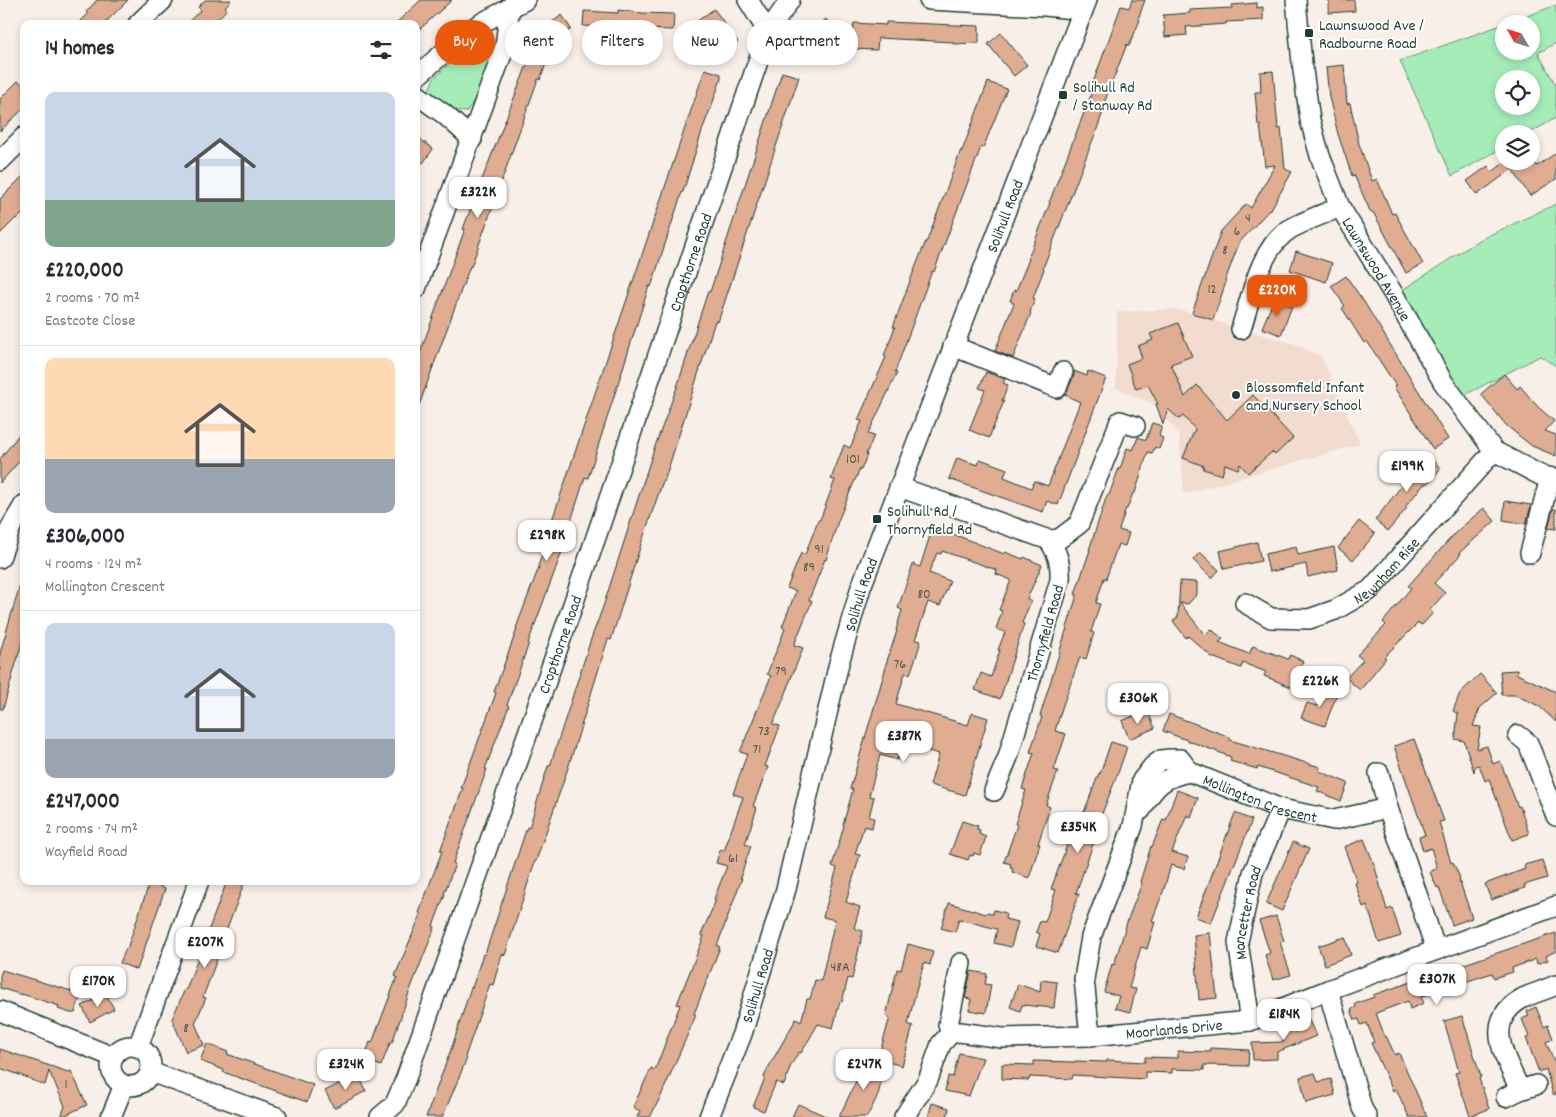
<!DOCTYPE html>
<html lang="en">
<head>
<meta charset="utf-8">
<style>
  body { margin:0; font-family:Dekko,sans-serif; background:#f7f7f7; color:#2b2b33; height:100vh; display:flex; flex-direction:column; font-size:19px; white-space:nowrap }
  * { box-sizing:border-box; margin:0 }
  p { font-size:16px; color:#7c7c81 }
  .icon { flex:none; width:28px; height:28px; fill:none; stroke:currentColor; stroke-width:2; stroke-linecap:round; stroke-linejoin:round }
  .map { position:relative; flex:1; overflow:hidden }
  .panel { position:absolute; left:20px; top:20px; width:400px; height:865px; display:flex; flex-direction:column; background:#fff; border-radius:10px; box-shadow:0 2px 8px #0003 }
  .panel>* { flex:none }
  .guide { position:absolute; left:435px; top:20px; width:475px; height:45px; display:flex; gap:10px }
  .needle { width:32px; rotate:309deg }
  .controls { position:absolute; left:1495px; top:15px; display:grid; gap:10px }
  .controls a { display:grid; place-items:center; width:45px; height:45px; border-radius:50%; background:#fff; box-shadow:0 2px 8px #0003; font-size:25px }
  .price { position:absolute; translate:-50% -42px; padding:0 11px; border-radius:10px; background:#fff; color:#222; font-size:16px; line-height:32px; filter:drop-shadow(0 1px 2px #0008) }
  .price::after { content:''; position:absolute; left:50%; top:30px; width:15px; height:11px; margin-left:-8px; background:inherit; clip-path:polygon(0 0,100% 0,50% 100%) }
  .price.current { background:#ea580c; color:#fff }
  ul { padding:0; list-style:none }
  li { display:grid; align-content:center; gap:10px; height:265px; padding:0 25px }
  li+li { border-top:1px solid #e1e1e2 }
  li span { display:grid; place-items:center; height:155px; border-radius:10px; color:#555 }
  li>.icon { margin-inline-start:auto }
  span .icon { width:90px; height:90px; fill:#fffc; stroke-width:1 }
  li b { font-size:21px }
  h2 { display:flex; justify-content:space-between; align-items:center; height:60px; padding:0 25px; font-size:21px }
  .tag { padding:0 18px; border-radius:22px; background:#fff; box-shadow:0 2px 8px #0003; font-size:18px; line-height:45px }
  .tag.current { background:#ea580c; color:#fff }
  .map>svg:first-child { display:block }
</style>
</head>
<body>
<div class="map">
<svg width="1556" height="1117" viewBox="0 0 1556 1117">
  <rect width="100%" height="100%" fill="#f9efe9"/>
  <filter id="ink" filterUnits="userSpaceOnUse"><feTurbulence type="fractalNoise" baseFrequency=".02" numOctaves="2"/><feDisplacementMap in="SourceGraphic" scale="10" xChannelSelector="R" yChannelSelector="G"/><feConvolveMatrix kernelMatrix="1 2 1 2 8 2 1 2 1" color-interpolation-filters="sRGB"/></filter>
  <g filter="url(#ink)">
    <!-- built -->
    <path fill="#f2dbcf" d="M1176 309 1192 313 1241 329 1295 344 1321 356 1360 444 1184 494 1179 434 1152 403 1116 388 1117 312Z"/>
    <!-- green -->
    <path fill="#a5ecb9" stroke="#629476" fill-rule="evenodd" d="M1556 5V43L1538 53 1556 85V118L1528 134H1504V147L1452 176 1400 61 1504 24V51H1531V24H1506ZM1504 79H1531V106H1504Z
      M472 43 486 44 491 51C489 71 478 97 466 112 452 112 438 100 429 90L434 78Z
      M1556 204V366L1540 356 1463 396 1399 292 1481 239Z"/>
    <!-- building -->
    <path fill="#e0ad93" stroke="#1f3d34" d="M97 0H128L104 24H78L88 14 86 12Z
      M205 0H231L225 7 227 9 213 24H186L201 10 198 7Z
      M421 0H452L420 29 416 24H395Z
      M1132 0H1145L1138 19 1140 20 1129 46 1127 44 1104 103H1106L1097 129 1043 268 1044 269 1033 298 1035 299 1030 312 1031 313 1013 358 995 351 1014 303 1010 301 1014 290 1016 291 1029 259 1028 258 1050 203H1049L1092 92 1090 91 1121 6 1129 8Z
      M1329 0H1354L1355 11 1329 13Z
      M1257 3V8L1263 7V20L1226 22V24L1186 27 1187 35 1165 37 1163 15 1190 13V10L1232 8V5Z
      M714 9 738 42 720 55 696 22Z
      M618 10 642 13 674 14 673 30 640 29 607 26V27L583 26 584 11 618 13Z
      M562 15 571 29 550 44 541 30Z
      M826 19 835 32 808 52 799 40Z
      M886 22 979 26V43L953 44V42L878 38 877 50 851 49 854 23 886 25Z
      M1001 33 1027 65 1014 76 988 44Z
      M534 47 550 53 540 80 538 79 471 267 470 266 418 408H416V364L465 229H463L472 205Z
      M1344 65 1347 104 1350 103 1359 144 1372 181 1377 179 1392 214 1395 213 1423 264 1406 273 1373 212 1371 213 1354 175 1352 176 1338 134 1329 97 1326 67Z
      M705 69 721 74V79L714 99 703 128 683 192H682L651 287 649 286 588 478 585 477 571 521 561 548 563 549 528 643H529L507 705 509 706 485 769H487L453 863 455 864 444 894H445L433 926 435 927 410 990 392 1043H390L381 1066 364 1059 370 1042 372 1043 397 977 395 976 421 914 419 913 442 851H440L463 788H461L496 693 494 692 517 629 516 628 539 567 538 566 549 536 547 535Z
      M1273 71 1278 129 1281 128 1285 169 1292 172 1270 211 1269 210 1239 243 1225 281 1226 282 1213 320 1192 313 1221 231 1246 204 1251 208 1275 165 1265 166 1260 125H1258L1255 92H1261L1260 72Z
      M782 72 799 77 718 322 715 321 664 482 663 481 641 544 611 640 608 639 569 765 536 861H535L505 955 502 954 493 985 490 984 465 1057 467 1058 445 1111 442 1117H426L453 1044 471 987 472 988 483 954H485L527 827 529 828 548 766H550L591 639 603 607 654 449 677 387 708 291 710 292Z
      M18 81 24 86V108L0 131V99Z
      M988 82 1007 89 983 148 981 147 934 272 932 271 895 372 897 373 868 434 874 436 866 454 867 455 861 470 860 469 852 487 838 521 826 560 825 559 809 600 812 601 794 645 803 648 788 686H789L773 724 780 726 765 766 768 767 753 806 757 808 745 844 751 846 740 878H742L717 946 720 947 694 1014 696 1015 661 1096 650 1117H637L640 1111 633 1107 651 1068 655 1070 680 1005 677 1004 704 936 701 935 716 900 714 899 727 866 716 863 720 850 724 851 743 797 733 794 747 754 740 752 771 676 767 674 785 629 782 627 796 591 787 588 801 553 805 555 818 520H820L835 480 831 479 844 445 850 448 862 421 858 420 886 357 884 356 895 327H893L913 273 926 241H927L961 150 962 151Z
      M416 136 433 149 423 163 416 158Z
      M1556 153V179L1530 196 1512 169 1477 195 1467 181 1488 166 1492 172 1507 161H1533L1537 166Z
      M24 175V212L17 219 16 218 0 234V199Z
      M1296 251 1332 263 1326 282 1290 270Z
      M1346 276 1364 302 1448 439 1433 449 1394 387 1396 386 1367 341 1364 343 1342 308 1345 306 1331 286Z
      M1274 299 1292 306 1281 335 1262 328Z
      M1178 323 1192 356 1171 364 1185 397 1197 385 1227 420 1253 395 1293 438 1275 455 1272 452 1248 473 1240 464 1238 469 1225 464 1222 475 1203 469 1204 466 1183 458 1195 429 1183 416 1179 419 1168 409 1163 424 1156 404H1158L1148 385 1136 389 1127 364 1142 358 1138 346 1153 340 1150 334Z
      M1074 371 1087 376 1088 371 1106 378 1058 505 1047 501 1043 512 949 479 957 458 978 465 980 459 1007 469 1004 477 1031 488 1034 481 1048 486 1080 402 1065 395 1074 376Z
      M986 372 1005 379 1003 383 1008 385 1002 401H1004L989 438 969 430 985 390 979 388Z
      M1504 374 1517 389 1520 386 1538 407 1554 421 1545 431 1556 435V456L1532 446 1518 435 1506 425 1481 394Z
      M1152 423 1162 426 1159 436 1163 438 1159 449 1155 447 1152 453 1148 452 1135 493H1133L1127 509 1126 508 1119 530 1129 533 1125 546 1118 544 1106 579 1104 578 1096 603 1100 604 1091 632 1094 633 1086 659 1080 657 1062 708 1055 731 1066 734 1054 770 1058 771 1046 805 1050 807 1038 844H1040L1029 878 1012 872 1013 869 1010 868 1011 864 1004 862 1017 825 1015 824 1026 790 1022 789 1034 753 1030 752 1042 717 1040 716 1077 595 1075 594 1090 550H1089L1107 495H1109L1119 468 1120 469 1127 448 1133 450 1138 437 1146 440Z
      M24 428V456L0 483V459Z
      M1427 456 1441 468 1426 485 1425 483 1405 507 1407 508 1388 531 1375 520 1410 475V476Z
      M1505 501 1531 505 1526 524 1503 520Z
      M1484 508 1495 521 1459 553 1461 554 1434 583 1445 593 1430 610 1433 613 1422 625 1418 623 1384 657 1386 658 1372 675H1373L1360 690 1346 678 1363 660 1357 655 1386 625 1383 622 1411 588 1408 586 1457 531Z
      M1553 509H1556V529L1548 528Z
      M1359 521 1375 534 1353 560 1338 548Z
      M933 526 1004 554 1005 552 1023 559 1024 557 1042 565 1027 599 1031 601 1022 623 1024 624 1000 699 975 690 981 673 991 677 1000 650H998L1005 632 996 629 1002 611 999 610 1011 580 996 574 997 570 942 551 941 554 937 553 929 573 950 581 940 606 928 602 915 640 921 641 916 657 910 674 905 673 896 704 968 725 972 713 988 718 965 795 930 785 939 754 902 743 897 760 880 755 869 796 874 797 869 817 874 818 872 828 864 826 855 854 860 855 846 902 860 907 854 928 863 931 852 979 848 978 842 1002 840 1001 833 1028 818 1024 801 1053 799 1052 791 1065 784 1085 776 1082 764 1111 753 1107 765 1078 764 1077 768 1068 796 1019 801 1022 807 999H810L815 980 821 981 835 920 823 917 837 868 832 866 844 826 843 825 853 789H850L886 667H885L897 631 896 630 902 610 898 608 913 564 920 567Z
      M1257 542 1261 561 1224 569 1220 551Z
      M1296 547 1298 555 1334 547 1338 570 1308 577 1306 564 1269 572 1265 554Z
      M1200 552 1219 570 1212 578 1193 560Z
      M21 581 24 582V635L3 709H0V653Z
      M1180 581 1197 582V594L1188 604 1180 603 1205 635 1211 629 1223 639 1219 642 1249 654 1253 646 1288 659 1290 655 1303 661 1298 673 1302 675 1296 689 1264 676 1266 672 1243 663 1241 668 1212 657 1188 636 1186 638 1173 621 1178 617Z
      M1517 670V674L1556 692V722L1539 706 1515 695H1502L1500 671Z
      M1480 674 1497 693 1480 708 1473 726 1481 727 1477 749 1487 746 1493 764 1500 761 1518 807 1520 806 1529 834 1512 840 1489 779 1485 781 1479 765 1475 766 1474 772 1464 741 1455 739 1458 714 1453 711 1460 693Z
      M1324 688 1337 693 1325 726 1301 718 1307 703 1317 706Z
      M1147 710 1155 728 1129 739 1122 721Z
      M1169 714 1230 737V740L1320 767 1319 771 1348 783 1341 801 1317 791 1319 787 1258 767 1257 769 1230 761 1231 757 1163 731Z
      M1414 739 1444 821 1439 822 1451 863 1453 862 1460 878 1459 879 1472 918 1452 925 1439 887 1437 888 1430 872 1437 868 1431 848 1423 851 1419 837 1425 835 1394 746Z
      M1111 742 1127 747 1118 773 1099 821H1101L1076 893 1079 894 1058 953 1036 946 1040 934 1036 932 1040 921 1045 922 1056 890 1051 889 1067 845 1063 843 1068 829 1074 831 1080 814 1083 815 1099 773 1100 774Z
      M1177 790 1198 798 1191 817 1187 815 1172 852 1188 857 1184 869 1171 865 1164 889 1152 921 1155 922 1147 949 1141 947 1129 988 1136 989 1130 1012 1115 1008 1119 996 1104 992 1112 964 1114 965 1128 919 1142 883 1140 882 1151 846 1152 847 1163 819 1166 820Z
      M1235 813 1252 820 1211 923 1196 917Z
      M962 821 978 826 977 829 980 830 979 834 986 837 980 855 974 853 973 856 970 855 968 860 950 854Z
      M1364 839 1374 864 1387 910 1392 908 1401 936 1379 943 1367 905 1363 907 1355 883 1357 882 1344 847Z
      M1293 842 1309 849 1282 911 1266 904Z
      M1542 860 1547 878 1524 885 1525 888 1491 900 1485 884 1525 869 1524 865Z
      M150 881H162L160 887 165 889 137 970 120 963 126 948 127 949Z
      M227 881H245L216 958 217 959 203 997 206 998 195 1023 204 1045 186 1052 172 1019 185 989 186 990Z
      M949 903 986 914 987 912 993 914 994 910 1006 913 1005 919 1018 922 1011 947 994 943 997 929 959 919 955 932 941 928Z
      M1276 916 1284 941 1280 942 1291 975 1273 980 1265 955 1270 953 1259 921Z
      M1210 933 1217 998 1199 1000 1194 935Z
      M1556 933V951L1546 956 1548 960 1537 964 1536 959 1512 968 1513 972 1494 978 1492 973 1459 984 1461 991 1449 995 1446 988 1421 997 1424 1003 1410 1009 1408 1001 1376 1013 1385 1037 1386 1036 1395 1055 1399 1053 1427 1117H1409L1396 1089 1393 1091 1371 1043 1374 1042 1367 1023 1361 1025 1359 1019 1355 1020 1351 1010 1356 1007 1355 1004 1374 997 1373 995Z
      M1345 937 1351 955 1325 965 1318 946Z
      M908 944 933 951 930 965 924 963 915 995 908 1024 913 1026 902 1066 878 1059 890 1017 886 1016 897 969 901 970Z
      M2 970 81 994 75 1013H70L58 1009 59 1006 22 994V995L0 988V976Z
      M971 971 987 974 985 984 991 985 986 1013 969 1010 971 999 965 998Z
      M1041 980 1057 982 1054 1008 1022 1005 1020 1011 1010 1007 1018 984 1040 992Z
      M106 994 114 1009 90 1022 82 1006Z
      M1536 1007 1544 1027 1548 1025 1553 1039 1546 1042 1556 1065V1094L1553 1095 1546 1069 1539 1072 1526 1038 1529 1037 1522 1019 1529 1016 1527 1011Z
      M1462 1016 1481 1077 1479 1078 1489 1109 1470 1116 1455 1073 1459 1072 1444 1021Z
      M1308 1018 1316 1036 1277 1052V1059L1253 1060 1252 1043 1284 1042 1279 1030Z
      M207 1044 228 1052 227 1054 313 1085 307 1102 223 1072 224 1070 200 1061Z
      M1210 1048 1249 1050 1248 1066 1204 1065V1070L1172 1069V1073L1145 1072V1079L1073 1075 1072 1079 1030 1077 1029 1080 1002 1079V1064L1034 1065V1061L1075 1062V1061L1107 1062V1060L1145 1062V1057L1178 1058V1051L1210 1052Z
      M0 1049 68 1072 71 1071 87 1105 61 1117 65 1106 49 1071 45 1085 31 1080V1079L0 1068Z
      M959 1053 983 1058 969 1096 945 1091 948 1076 953 1077Z
      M863 1061 885 1067 878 1095 867 1117H839L859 1075Z
      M1315 1073 1318 1082 1331 1079 1335 1095 1306 1103 1300 1077Z
      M358 1074 366 1091 334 1108 325 1091Z
      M932 1103 949 1108 947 1117H928Z
      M798 1104 828 1117H792Z"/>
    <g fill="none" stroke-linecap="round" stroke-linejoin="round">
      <!-- minor casing -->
      <g stroke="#1f3d34" stroke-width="22">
        <g id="minor">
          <path d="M748 0 768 32"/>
          <path d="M929 0 1045 6 1083 10"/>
          <path id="s1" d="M1296 0 1302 63 1310 120 1320 156 1340 207 1394 295 1443 382 1494 451 1540 475 1556 479"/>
          <path d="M138 24 163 0"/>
          <path d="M416 77 465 34 478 25 525 0"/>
          <path d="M416 94 444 114 472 139"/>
          <path d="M0 161 24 137"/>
          <path d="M416 289 505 46 510 7"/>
          <path d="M1241 329C1251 298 1260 247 1290 229 1306 220 1324 214 1340 207"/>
          <path d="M953 346 1057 388 1063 372"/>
          <path d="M899 487 1049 540C1058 554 1061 564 1060 580L1008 757 994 791"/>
          <path d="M1049 540 1059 539 1079 524 1120 421 1135 426"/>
          <path d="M1530 553 1550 478"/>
          <path d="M0 558 11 527 24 505"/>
          <path id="s2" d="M1245 603 1271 618 1309 619 1335 610 1370 590 1494 451"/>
          <path d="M1518 735 1528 743 1556 816"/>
          <path d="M1379 773 1388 808"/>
          <path d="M1141 810C1154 786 1163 777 1190 772"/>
          <path d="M1328 990 1362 1108 1367 1117"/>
          <path d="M0 1011 113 1057"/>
          <path id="s3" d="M1250 1021 1238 942 1253 873 1281 809"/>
          <path id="s4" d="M951 1033 960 1032 1002 1038 1090 1036 1250 1021 1328 990 1556 906"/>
          <path id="s5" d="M1090 1036 1084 979 1091 937 1133 826 1142 780 1153 766 1161 760 1170 759H1180L1190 772 1281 809 1334 820 1388 808 1436 950"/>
          <circle cx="131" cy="1066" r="20"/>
          <path d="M138 1047 199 881"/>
          <path d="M150 1072 277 1117"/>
          <path d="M1520 1090C1506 1058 1481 1021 1523 998 1534 993 1545 990 1556 985"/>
          <path d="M1506 1097 1520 1090 1536 1085"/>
          <path d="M111 1117 124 1085"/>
          <path id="s6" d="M380 1117 395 1104 406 1078 566 625 768 32 790 0"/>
          <path id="s7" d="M709 1117 742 1034 786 889 839 663 861 587 1087 0"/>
          <path d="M904 1117 928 1080 941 1044 951 1033 948 1025 961 963"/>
        </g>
      </g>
      <!-- minor -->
      <use href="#minor" stroke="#fff" stroke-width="19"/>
    </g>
  </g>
  <!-- markers -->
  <g fill="#1f3d34" stroke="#fff" stroke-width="2">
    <rect x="1304" y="28" width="10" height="10" rx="2.5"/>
    <rect x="1058" y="90" width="10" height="10" rx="2.5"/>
    <circle cx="1236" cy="395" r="5"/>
    <rect x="872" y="514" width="10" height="10" rx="2.5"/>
  </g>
  <g text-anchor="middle" stroke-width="4" stroke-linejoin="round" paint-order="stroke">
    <!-- number labels -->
    <g font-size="14" fill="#4f594c">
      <text x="1248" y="222">4</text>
      <text x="1237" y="235">6</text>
      <text x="1225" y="254">8</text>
      <text x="1212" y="293">12</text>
      <text x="853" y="463">101</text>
      <text x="819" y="553">91</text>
      <text x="809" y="571">89</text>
      <text x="924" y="598">80</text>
      <text x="900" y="668">76</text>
      <text x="781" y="675">79</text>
      <text x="764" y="735">73</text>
      <text x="757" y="753">71</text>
      <text x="733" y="862">61</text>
      <text x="840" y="971">48A</text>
      <text x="186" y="1032">8</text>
      <text x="66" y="1088">1</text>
    </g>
    <!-- poi labels -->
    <g font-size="16" fill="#1f3d34" stroke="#fff" text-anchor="start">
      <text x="1319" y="30">Lawnswood Ave /<tspan x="1319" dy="18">Radbourne Road</tspan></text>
      <text x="1073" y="92">Solihull Rd<tspan x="1073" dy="18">/ Stanway Rd</tspan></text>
      <text x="1246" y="392">Blossomfield Infant<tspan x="1246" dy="18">and Nursery School</tspan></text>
      <text x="887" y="516">Solihull Rd /<tspan x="887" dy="18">Thornyfield Rd</tspan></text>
    </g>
    <!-- street labels -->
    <g font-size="16" fill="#1f3d34" stroke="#fff">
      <text dy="6" stroke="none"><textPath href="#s7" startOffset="950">Solihull Road</textPath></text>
      <text dy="6" stroke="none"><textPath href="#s6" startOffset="912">Cropthorne Road</textPath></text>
      <text dy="6" stroke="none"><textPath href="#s1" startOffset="285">Lawnswood Avenue</textPath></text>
      <text dy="6" stroke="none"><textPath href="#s2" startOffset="161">Newnham Rise</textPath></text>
      <text dy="6" stroke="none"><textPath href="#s7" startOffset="545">Solihull Road</textPath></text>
      <text transform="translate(1044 633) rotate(-74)" y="6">Thornyfield Road</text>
      <text dy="6" stroke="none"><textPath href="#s6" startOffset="508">Cropthorne Road</textPath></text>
      <text dy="6" stroke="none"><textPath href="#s5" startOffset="404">Mollington Crescent</textPath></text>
      <text dy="6" stroke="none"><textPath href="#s3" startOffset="110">Mancetter Road</textPath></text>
      <text dy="6" stroke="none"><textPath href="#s7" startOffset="140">Solihull Road</textPath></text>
      <text dy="6" stroke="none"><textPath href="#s4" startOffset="224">Moorlands Drive</textPath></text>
    </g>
  </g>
</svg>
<div class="controls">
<a><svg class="needle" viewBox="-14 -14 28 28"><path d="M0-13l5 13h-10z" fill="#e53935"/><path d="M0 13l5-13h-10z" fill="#7c7c81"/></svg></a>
<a><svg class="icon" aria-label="locate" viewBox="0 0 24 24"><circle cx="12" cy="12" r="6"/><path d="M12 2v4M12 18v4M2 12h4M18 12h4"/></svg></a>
<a><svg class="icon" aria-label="layers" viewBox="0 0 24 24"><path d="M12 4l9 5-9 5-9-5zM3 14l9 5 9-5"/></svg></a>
</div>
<b class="price" style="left:478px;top:219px">£322K</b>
<b class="price current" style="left:1277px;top:317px">£220K</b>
<b class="price" style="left:1407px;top:493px">£199K</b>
<b class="price" style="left:547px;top:562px">£298K</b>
<b class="price" style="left:1320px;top:708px">£226K</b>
<b class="price" style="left:1138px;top:725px">£306K</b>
<b class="price" style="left:904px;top:763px">£387K</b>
<b class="price" style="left:1078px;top:854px">£354K</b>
<b class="price" style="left:205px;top:969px">£207K</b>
<b class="price" style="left:1437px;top:1006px">£307K</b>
<b class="price" style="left:98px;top:1008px">£170K</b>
<b class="price" style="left:1284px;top:1041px">£184K</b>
<b class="price" style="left:346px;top:1091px">£324K</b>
<b class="price" style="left:864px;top:1091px">£247K</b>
<div class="guide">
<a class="tag current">Buy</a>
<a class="tag">Rent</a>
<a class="tag">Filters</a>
<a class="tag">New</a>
<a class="tag">Apartment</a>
</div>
<section class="panel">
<h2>14 homes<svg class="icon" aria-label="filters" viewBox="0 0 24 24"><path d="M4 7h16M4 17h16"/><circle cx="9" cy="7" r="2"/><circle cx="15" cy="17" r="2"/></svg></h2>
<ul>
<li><span style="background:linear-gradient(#c9d6e8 70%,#7fa58c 0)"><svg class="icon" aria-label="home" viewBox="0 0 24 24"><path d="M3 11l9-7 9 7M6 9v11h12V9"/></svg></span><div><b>£220,000</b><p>2 rooms · 70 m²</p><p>Eastcote Close</p></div></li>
<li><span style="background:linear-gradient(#ffd9b3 65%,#9aa5b1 0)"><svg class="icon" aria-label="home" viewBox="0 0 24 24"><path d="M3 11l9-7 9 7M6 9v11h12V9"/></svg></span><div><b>£306,000</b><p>4 rooms · 124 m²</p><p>Mollington Crescent</p></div></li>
<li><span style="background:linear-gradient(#c9d6e8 75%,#9aa5b1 0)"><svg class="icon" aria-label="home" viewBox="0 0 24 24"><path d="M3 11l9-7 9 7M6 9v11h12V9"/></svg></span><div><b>£247,000</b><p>2 rooms · 74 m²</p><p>Wayfield Road</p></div></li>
</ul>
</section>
</div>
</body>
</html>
